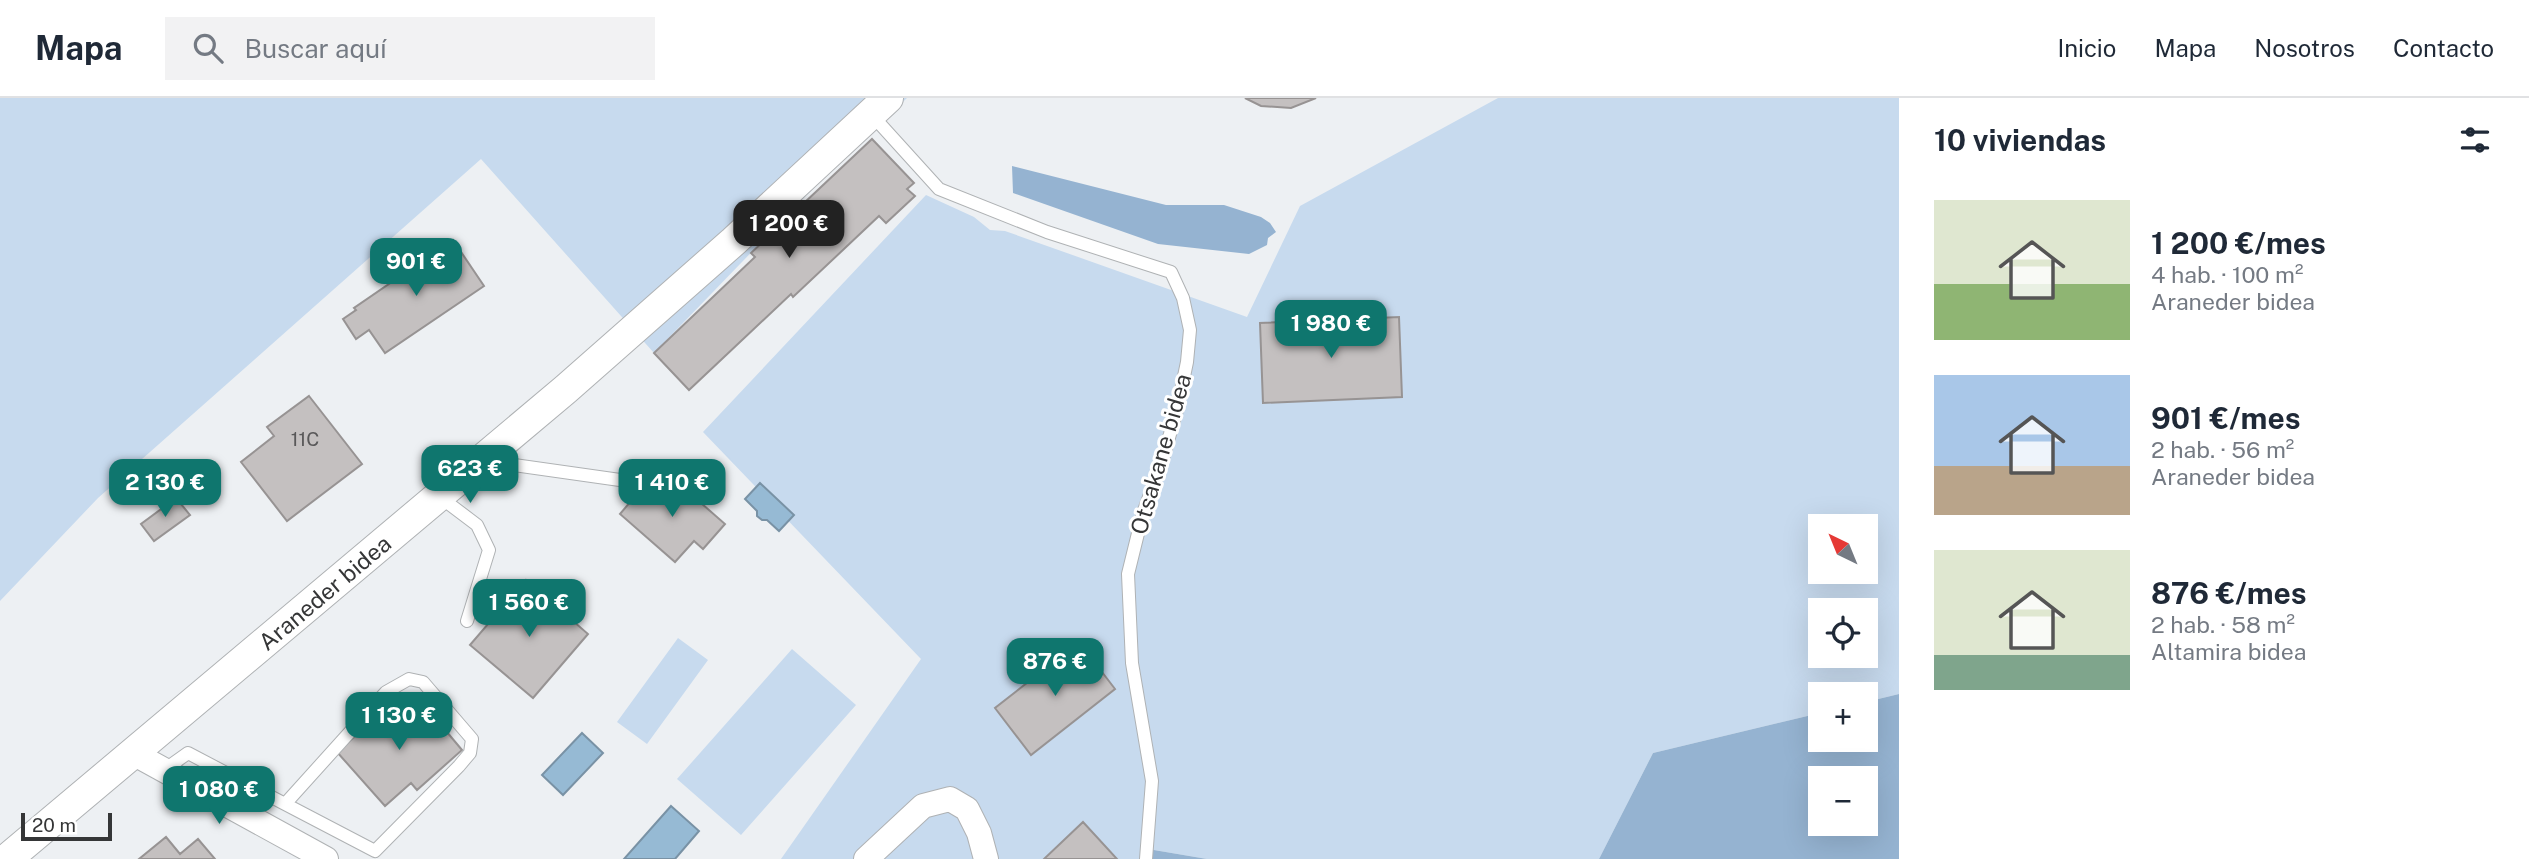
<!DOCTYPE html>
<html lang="es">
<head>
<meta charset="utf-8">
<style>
  body { margin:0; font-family:"Public Sans",sans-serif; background:#f2f2f3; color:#1f2937; height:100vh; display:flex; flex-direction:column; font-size:26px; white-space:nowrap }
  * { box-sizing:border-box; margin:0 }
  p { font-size:23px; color:#747a83 }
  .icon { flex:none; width:38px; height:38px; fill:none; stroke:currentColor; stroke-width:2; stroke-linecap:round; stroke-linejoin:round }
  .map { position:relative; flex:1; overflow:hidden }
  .sheet { display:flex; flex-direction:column; background:#fff; width:630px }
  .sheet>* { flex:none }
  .needle { width:46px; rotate:317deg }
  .fabs { position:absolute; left:1808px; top:416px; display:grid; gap:14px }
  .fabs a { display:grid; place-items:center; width:70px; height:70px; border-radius:0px; background:#fff; box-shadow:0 7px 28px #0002; font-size:35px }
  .scale { position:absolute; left:21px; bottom:18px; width:91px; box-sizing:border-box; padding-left:7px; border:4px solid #353637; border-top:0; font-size:19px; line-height:24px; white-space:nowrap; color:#353637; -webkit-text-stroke:5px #fff; paint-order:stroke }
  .price { position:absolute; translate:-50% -60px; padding:0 16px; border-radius:14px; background:#0f766e; color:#fff; font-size:23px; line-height:46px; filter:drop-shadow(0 2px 4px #0008) }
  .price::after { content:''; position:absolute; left:50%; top:42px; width:21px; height:16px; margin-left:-10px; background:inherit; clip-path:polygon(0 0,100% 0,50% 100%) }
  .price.selected { background:#222; color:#fff }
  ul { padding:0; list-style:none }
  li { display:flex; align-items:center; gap:21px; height:175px; padding:0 35px }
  li span { display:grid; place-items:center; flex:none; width:196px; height:140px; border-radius:0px; color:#555 }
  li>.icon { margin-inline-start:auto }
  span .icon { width:84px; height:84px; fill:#fffc; stroke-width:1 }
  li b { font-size:30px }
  h2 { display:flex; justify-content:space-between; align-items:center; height:84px; padding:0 35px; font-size:30px }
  header { display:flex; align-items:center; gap:42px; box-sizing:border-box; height:98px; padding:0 35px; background:#fff; border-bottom:2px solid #e0e1e3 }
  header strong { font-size:33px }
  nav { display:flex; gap:38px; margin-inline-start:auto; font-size:24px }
  .search { width:490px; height:63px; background:#f2f2f3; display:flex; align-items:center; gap:18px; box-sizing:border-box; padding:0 24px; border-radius:0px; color:#747a83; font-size:26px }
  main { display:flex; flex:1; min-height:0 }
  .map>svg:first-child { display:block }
</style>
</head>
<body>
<header>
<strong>Mapa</strong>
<div class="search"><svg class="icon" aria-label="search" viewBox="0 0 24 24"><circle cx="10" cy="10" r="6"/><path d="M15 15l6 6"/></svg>Buscar aquí</div>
<nav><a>Inicio</a><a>Mapa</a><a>Nosotros</a><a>Contacto</a></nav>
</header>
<main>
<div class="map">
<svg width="1899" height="761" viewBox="0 0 1899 761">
  <rect width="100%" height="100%" fill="#edf0f3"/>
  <!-- green -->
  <path fill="#c7daee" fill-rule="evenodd" d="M0 0H907L829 74 654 255 481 61 98 400 0 503Z
    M1498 0H1899V596L1866 604V597H1820V615L1653 655 1599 761H1207L1148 751 1144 761H781L921 561 703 334 926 97 974 119 990 132 1005 133 1247 219 1300 108ZM1820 429H1866V474H1820ZM1820 513H1866V558H1820Z
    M678 540 708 562 647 646 617 624Z
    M792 551 856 607 741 737 677 681Z"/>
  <!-- forest -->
  <path fill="#95b3d1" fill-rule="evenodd" d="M1012 68 1166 107H1224L1261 119 1270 125 1276 134 1268 140 1267 147 1249 156 1158 146 1013 95Z
    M1899 596V761H1599L1653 655 1820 615V642H1866V604ZM1820 681H1866V726H1820Z
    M1148 751 1207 761H1145Z"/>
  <!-- water -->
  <path fill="#96bad4" stroke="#7992a5" stroke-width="2" d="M760 385 794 417 779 433 767 422H762L757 418V413L745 401Z
    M582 635 603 655 563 697 542 677Z
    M671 708 699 733 675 761H624Z"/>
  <!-- building -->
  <path fill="#c4c0c0" stroke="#979393" stroke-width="2" d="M1245 0H1316L1291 10 1261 8Z
    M872 41 914 85 907 91 915 98 886 125 879 118 793 199 791 196 689 292 654 255 755 159 751 155Z
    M453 142 484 188 385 255 369 232 356 241 343 221 356 212 354 210Z
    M1399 219 1402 299 1263 305 1260 225Z
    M309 298 362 366 287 423 241 364 274 338 267 329Z
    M670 378 725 426 703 451 694 443 675 464 620 416 642 390 652 399Z
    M176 400 190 417 154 443 141 426Z
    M526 482 588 536 533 600 470 547Z
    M1079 544 1115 591 1031 657 995 610Z
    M400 599 427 629 436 621 462 652 417 692 411 685 385 708 337 654Z
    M1083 724 1117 761H1044Z
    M166 739 180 756 198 741 215 761H139Z"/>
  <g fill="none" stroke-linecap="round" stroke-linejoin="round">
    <!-- service casing -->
    <g stroke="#afb2b4" stroke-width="14">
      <path id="service" d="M871 16 939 91 1047 134 1171 174 1183 200 1190 232 1187 264 1177 312 1161 367 1143 415 1128 476 1132 565 1152 683 1146 761
        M486 363 634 384
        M440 399 477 427 489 452 467 523
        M164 672 188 655 285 706 386 594 409 581 423 584 472 641 470 655 459 668 375 753 285 706"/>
    </g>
    <!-- minor casing -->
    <g stroke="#afb2b4" stroke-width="26">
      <path id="minor" d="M133 655 326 761
        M866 761 923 708 950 701 967 711 979 735 986 761"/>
    </g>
    <!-- tertiary casing -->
    <g stroke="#afb2b4" stroke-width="32">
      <path id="tertiary" d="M7 761 566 291 734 143 888 0"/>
    </g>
    <!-- service -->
    <use href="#service" stroke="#fff" stroke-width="12"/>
    <!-- minor -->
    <use href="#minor" stroke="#fff" stroke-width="24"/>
    <!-- tertiary -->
    <use href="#tertiary" stroke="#fff" stroke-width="30"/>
  </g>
  <g text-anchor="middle" stroke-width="6" stroke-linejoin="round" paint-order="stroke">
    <!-- number labels -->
    <g font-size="19" fill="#595859">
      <text x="305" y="348">11C</text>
    </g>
    <!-- street labels -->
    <g font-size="23" fill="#353637" stroke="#fff">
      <text transform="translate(1161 356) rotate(-74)" y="8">Otsakane bidea</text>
      <text transform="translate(325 495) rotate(-40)" y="8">Araneder bidea</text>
    </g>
  </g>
</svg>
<div class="fabs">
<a><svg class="needle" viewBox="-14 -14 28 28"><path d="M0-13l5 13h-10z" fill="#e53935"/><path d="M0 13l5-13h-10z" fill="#747a83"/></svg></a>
<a><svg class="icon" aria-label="locate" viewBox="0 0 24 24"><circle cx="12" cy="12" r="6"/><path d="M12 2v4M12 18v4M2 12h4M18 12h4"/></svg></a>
<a>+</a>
<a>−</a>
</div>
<div class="scale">20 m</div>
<b class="price selected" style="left:789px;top:162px">1 200 €</b>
<b class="price" style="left:416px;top:200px">901 €</b>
<b class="price" style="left:1331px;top:262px">1 980 €</b>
<b class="price" style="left:470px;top:407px">623 €</b>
<b class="price" style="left:165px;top:421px">2 130 €</b>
<b class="price" style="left:672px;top:421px">1 410 €</b>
<b class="price" style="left:529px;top:541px">1 560 €</b>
<b class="price" style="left:1055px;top:600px">876 €</b>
<b class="price" style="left:399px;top:654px">1 130 €</b>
<b class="price" style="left:219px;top:728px">1 080 €</b>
</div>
<section class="sheet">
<h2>10 viviendas<svg class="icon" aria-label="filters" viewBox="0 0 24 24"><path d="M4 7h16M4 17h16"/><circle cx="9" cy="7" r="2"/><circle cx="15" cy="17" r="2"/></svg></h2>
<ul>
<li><span style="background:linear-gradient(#dfe7d0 60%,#8fb573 0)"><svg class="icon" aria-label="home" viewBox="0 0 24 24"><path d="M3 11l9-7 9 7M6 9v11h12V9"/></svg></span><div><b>1 200 €/mes</b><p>4 hab. · 100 m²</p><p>Araneder bidea</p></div></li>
<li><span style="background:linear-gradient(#a9c7e8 65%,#b9a48a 0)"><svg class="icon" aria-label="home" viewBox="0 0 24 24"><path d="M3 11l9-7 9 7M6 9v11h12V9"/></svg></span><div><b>901 €/mes</b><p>2 hab. · 56 m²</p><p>Araneder bidea</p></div></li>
<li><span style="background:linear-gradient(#dfe7d0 75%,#7fa58c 0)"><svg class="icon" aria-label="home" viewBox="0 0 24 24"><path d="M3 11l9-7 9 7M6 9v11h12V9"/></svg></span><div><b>876 €/mes</b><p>2 hab. · 58 m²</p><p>Altamira bidea</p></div></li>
</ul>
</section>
</main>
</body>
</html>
